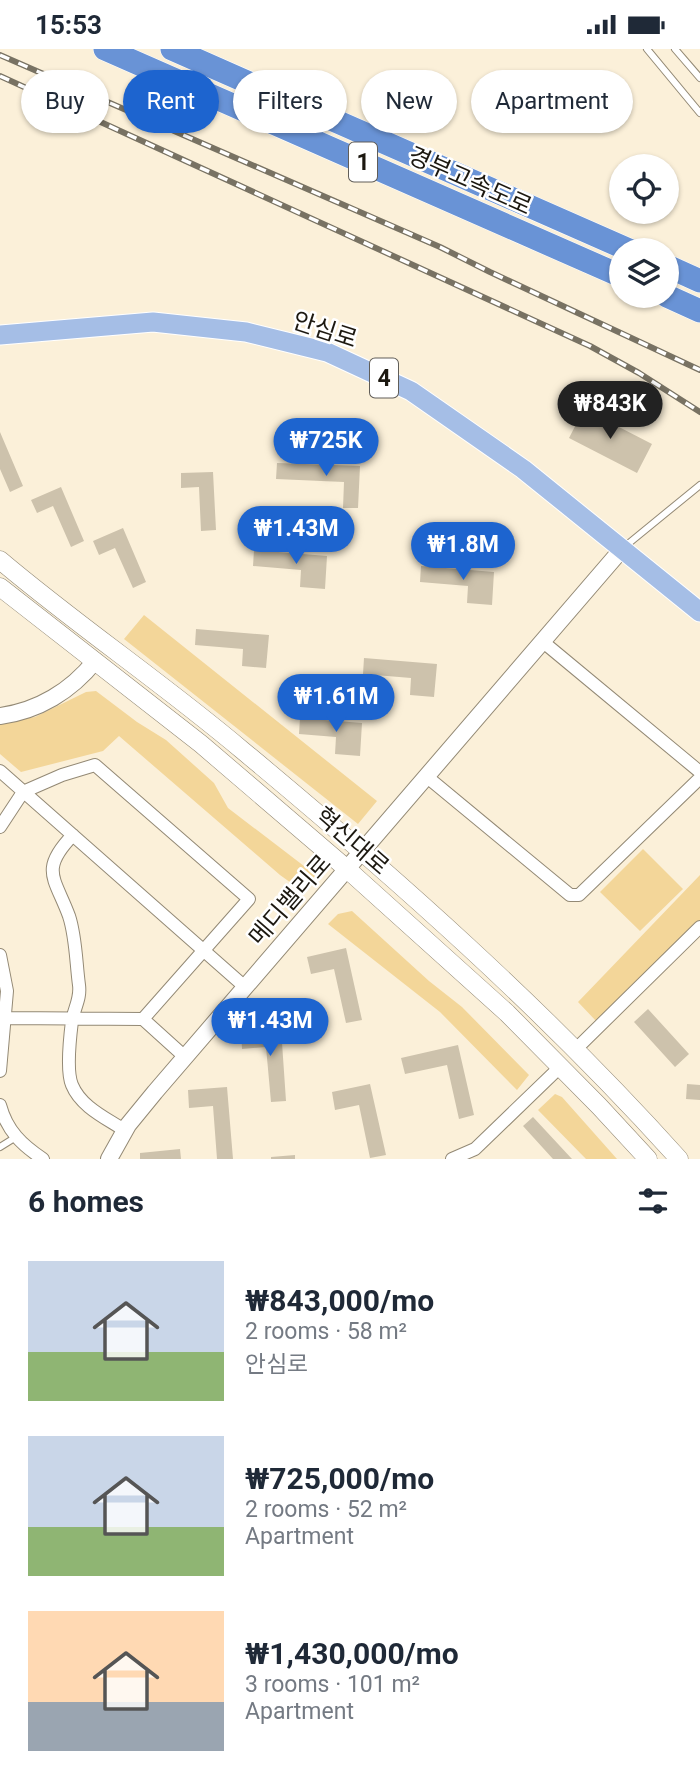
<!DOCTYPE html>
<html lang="en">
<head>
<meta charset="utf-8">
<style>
  body { margin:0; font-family:Roboto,"Noto Sans KR",sans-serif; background:#f2f2f3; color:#1f2937; height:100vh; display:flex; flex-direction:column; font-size:26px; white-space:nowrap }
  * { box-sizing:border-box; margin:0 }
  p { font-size:23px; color:#747a83 }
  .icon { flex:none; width:38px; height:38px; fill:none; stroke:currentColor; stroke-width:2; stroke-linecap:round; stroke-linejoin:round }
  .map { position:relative; height:1110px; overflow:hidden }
  .details { display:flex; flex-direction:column; background:#fff; flex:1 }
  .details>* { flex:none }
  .hud { position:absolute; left:21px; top:21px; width:658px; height:63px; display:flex; gap:14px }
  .fabs { position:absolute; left:609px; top:105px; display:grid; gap:14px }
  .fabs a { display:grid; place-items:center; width:70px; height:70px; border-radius:50%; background:#fff; box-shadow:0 2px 5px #0004; font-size:35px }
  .price { position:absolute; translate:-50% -60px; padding:0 16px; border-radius:24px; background:#1d64cf; color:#fff; font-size:23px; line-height:46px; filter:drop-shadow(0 2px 4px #0008) }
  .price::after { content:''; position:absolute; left:50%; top:42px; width:21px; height:16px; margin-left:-10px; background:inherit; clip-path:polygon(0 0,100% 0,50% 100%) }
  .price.active { background:#222; color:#fff }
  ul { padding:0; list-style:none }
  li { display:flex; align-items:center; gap:21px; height:175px; padding:0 28px }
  li span { display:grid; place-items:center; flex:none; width:196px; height:140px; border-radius:0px; color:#555 }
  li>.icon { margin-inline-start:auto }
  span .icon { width:84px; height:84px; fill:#fffc; stroke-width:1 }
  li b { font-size:30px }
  h2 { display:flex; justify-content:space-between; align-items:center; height:84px; padding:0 28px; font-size:30px }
  .chip { padding:0 24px; border-radius:32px; background:#fff; box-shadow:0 2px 5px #0004; font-size:24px; line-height:63px }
  .chip.active { background:#1d64cf; color:#fff }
  .status { display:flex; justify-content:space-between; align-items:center; height:49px; padding:0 35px; background:#fff; direction:ltr }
  .status svg { height:19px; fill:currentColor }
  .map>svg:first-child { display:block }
</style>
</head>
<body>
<div class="status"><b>15:53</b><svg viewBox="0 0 49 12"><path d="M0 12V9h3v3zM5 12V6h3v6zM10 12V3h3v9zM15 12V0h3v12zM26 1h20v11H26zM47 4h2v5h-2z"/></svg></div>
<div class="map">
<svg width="700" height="1110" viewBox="0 0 700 1110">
  <rect width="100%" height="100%" fill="#fbf0d9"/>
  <!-- green -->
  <path fill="#f3d699" d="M144 566 377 752 358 775 124 590Z
    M96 642 137 673 166 691 214 734 228 759 317 827 305 844 280 826 119 687 103 702 21 723 0 705V674L35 668 86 643Z
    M643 800 683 840 640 882 600 843Z
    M700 826V874L597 973 578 953Z
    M352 862 429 932 462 958 529 1026 517 1041 440 963 328 875 338 865Z
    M555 1045 562 1048 617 1110H586L538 1061Z"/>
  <!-- building -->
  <path fill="#cdc2ac" d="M584 360 652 395 637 424 569 389Z
    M0 383 23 437 10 443 0 420Z
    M277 414 360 417 358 459H343L344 433 276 430Z
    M213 423 216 481 201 482 199 438 181 439V424Z
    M61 438 84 492 71 498 53 457 37 464 31 451Z
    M123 479 146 533 133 539 115 499 99 506 93 492Z
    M254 501 327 507 325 540 300 538 301 521 253 517Z
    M421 517 494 523 492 556 467 554 468 537 420 533Z
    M196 580 269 586 266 619 242 617 243 600 195 596Z
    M364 609 437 615 434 648 410 646 411 629 363 625Z
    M300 669 362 674 360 707 335 705 336 688 299 685Z
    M346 899 362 971 346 974 334 920 311 925 307 908Z
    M648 960 689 1005 675 1018 634 973Z
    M281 979 286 1052 271 1053 266 998 242 1000 241 982Z
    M458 996 474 1066 459 1070 447 1016 405 1025 401 1009Z
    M370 1035 386 1106 370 1109 359 1056 335 1061 332 1043Z
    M687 1035 700 1036V1051L686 1050Z
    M227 1038 233 1110H217L213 1057 189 1059 188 1041Z
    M533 1068 572 1110H553L523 1077Z
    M180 1100 181 1110H140V1104Z
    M295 1106V1110H271V1108Z"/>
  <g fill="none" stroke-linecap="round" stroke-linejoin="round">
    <!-- service casing -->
    <g stroke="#938975" stroke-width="8">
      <path id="service" d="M647 0 700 64
        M675 0 700 29
        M623 499 700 436
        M0 1098 16 1088"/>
    </g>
    <!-- minor casing -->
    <g stroke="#938975" stroke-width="14">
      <path id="minor" d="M542 592 700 723
        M0 722 245 938
        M426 727 570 846H579L700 729
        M0 778 23 743 62 726 95 716 249 850 143 970
        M73 786C39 821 55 829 69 867 76 888 76 914 79 936 81 950 74 959 72 972 70 988 66 1022 72 1036 81 1058 106 1069 124 1081
        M0 906 7 942 0 1022
        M5 969 143 970 185 1008
        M575 1001 700 878
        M0 1056C7 1082 22 1096 43 1110
        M452 1110 475 1100 560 1018"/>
    </g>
    <!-- tertiary casing -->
    <g stroke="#938975" stroke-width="18">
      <path id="tertiary" d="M0 667C38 662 71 642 95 612
        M109 1110 128 1076 155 1043 622 500"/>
    </g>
    <!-- secondary casing -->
    <g stroke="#938975" stroke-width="19">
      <path id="secondary" d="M0 511C78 577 164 635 242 701 395 828 546 962 679 1110
        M0 538 201 695 347 820 507 964 599 1057 648 1110"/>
    </g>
    <!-- primary casing -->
    <g stroke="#fff" stroke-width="21">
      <path id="primary" d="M0 286 153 273 246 283 327 303 411 342 523 420 700 563"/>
    </g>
    <!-- motorway casing -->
    <g stroke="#fff" stroke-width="24">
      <path id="motorway" d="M105 0 621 227
        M172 0 629 201
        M667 217 700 232
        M667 247 700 262"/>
    </g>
    <!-- service -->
    <use href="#service" stroke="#fff" stroke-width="6"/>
    <!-- minor -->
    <use href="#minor" stroke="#fff" stroke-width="12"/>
    <!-- tertiary -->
    <use href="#tertiary" stroke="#fff" stroke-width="16"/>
    <!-- secondary -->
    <use href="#secondary" stroke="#fff" stroke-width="18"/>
    <!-- primary -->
    <use href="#primary" stroke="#a5bee6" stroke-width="19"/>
    <!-- motorway -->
    <use href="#motorway" stroke="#6993d6" stroke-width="23"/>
    <!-- rail casing -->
    <g stroke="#787263" stroke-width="6">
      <path id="rail" d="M0 6 440 198 490 223 700 321
        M0 27 590 297 639 324 700 363"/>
    </g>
    <!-- rail -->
    <use href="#rail" stroke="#fff" stroke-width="3.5" stroke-dasharray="10" stroke-linecap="butt"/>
  </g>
  <g text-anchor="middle" stroke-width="5" stroke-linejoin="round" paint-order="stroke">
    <!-- shield labels -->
    <g fill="#fff" stroke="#605d58" stroke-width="2">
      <rect x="349" y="93.5" width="28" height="39" rx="5"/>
      <rect x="370" y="309.5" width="28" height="39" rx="5"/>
    </g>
    <g font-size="23" font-weight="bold" fill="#1c1810">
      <text x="363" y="121">1</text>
      <text x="384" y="337">4</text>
    </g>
    <!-- street labels -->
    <g font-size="24" fill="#1c1810" stroke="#fff">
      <text transform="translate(470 132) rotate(24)" y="8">경부고속도로</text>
      <text transform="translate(325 281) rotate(18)" y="8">안심로</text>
      <text transform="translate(352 792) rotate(41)" y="8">혁신대로</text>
      <text transform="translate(290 851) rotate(-49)" y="8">메디밸리로</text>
    </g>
  </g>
</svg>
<div class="fabs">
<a><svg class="icon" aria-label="locate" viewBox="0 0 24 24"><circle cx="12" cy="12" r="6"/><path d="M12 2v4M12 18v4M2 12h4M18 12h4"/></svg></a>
<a><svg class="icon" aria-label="layers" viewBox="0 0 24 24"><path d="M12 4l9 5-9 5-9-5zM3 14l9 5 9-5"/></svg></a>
</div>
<b class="price active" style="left:610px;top:392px">₩843K</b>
<b class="price" style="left:326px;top:429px">₩725K</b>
<b class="price" style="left:296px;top:517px">₩1.43M</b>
<b class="price" style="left:463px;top:533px">₩1.8M</b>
<b class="price" style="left:336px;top:685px">₩1.61M</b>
<b class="price" style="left:270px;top:1009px">₩1.43M</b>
<div class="hud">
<a class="chip">Buy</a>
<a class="chip active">Rent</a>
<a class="chip">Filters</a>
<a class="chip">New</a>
<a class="chip">Apartment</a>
</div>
</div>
<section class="details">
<h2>6 homes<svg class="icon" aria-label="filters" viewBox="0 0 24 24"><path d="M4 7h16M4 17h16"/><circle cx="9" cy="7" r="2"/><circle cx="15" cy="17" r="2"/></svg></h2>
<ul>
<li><span style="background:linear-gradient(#c9d6e8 65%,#8fb573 0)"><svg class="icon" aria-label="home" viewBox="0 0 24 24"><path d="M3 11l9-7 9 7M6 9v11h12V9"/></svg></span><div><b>₩843,000/mo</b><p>2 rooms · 58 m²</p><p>안심로</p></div></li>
<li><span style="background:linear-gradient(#c9d6e8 65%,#8fb573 0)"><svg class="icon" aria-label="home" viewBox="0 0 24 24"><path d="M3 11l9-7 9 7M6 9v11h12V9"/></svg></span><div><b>₩725,000/mo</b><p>2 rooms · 52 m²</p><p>Apartment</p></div></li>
<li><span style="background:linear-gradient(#ffd9b3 65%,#9aa5b1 0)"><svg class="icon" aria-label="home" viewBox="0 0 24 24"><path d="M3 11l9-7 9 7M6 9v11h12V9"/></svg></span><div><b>₩1,430,000/mo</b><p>3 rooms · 101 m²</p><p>Apartment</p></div></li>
</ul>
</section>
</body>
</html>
